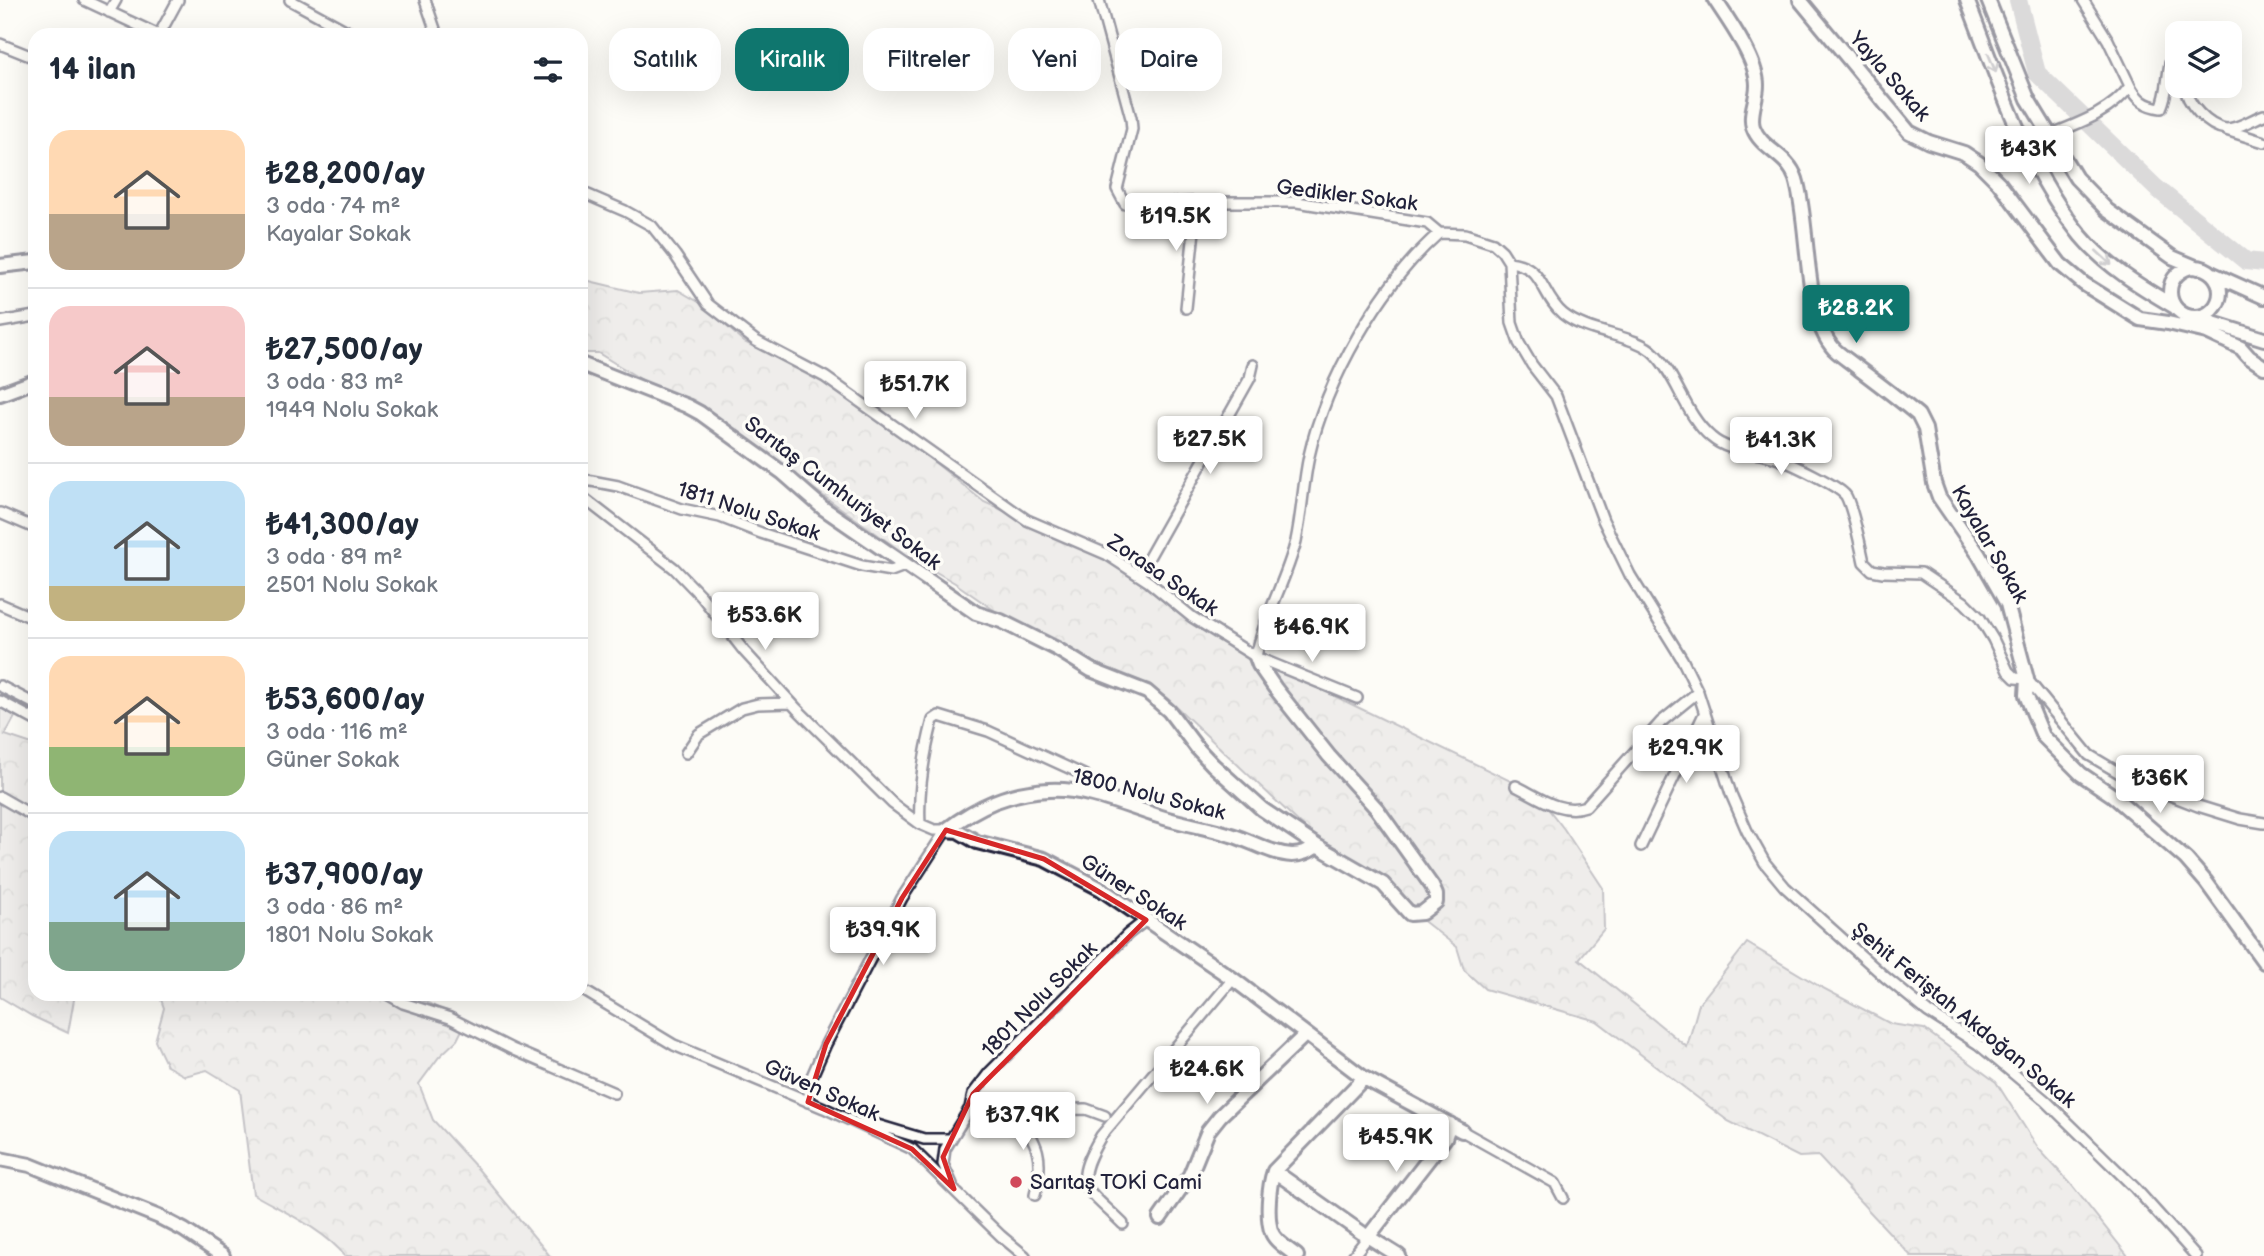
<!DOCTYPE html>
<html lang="tr">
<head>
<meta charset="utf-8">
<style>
  body { margin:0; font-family:"Balsamiq Sans",sans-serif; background:#f2f2f3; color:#1f2937; height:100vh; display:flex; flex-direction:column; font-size:26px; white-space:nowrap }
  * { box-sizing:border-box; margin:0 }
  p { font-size:23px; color:#747a83 }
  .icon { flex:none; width:38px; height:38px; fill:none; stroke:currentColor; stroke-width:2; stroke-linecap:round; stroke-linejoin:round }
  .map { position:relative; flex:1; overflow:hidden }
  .panel { position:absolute; left:28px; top:28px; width:560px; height:973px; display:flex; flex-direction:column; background:#fff; border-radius:21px; box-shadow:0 7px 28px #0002 }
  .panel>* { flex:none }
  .banner { position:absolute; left:609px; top:28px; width:665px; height:63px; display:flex; gap:14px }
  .fabs { position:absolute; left:2165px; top:21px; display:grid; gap:14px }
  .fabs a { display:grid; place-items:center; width:77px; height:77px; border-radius:14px; background:#fff; box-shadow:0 7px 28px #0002; font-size:35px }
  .price { position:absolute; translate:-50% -60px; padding:0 16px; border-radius:7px; background:#fff; color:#222; font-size:23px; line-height:46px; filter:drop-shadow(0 2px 4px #0008) }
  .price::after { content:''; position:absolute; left:50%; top:42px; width:21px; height:16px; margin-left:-10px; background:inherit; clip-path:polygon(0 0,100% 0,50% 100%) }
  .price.on { background:#0f766e; color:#fff }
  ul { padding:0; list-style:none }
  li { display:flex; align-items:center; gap:21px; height:175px; padding:0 21px }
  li+li { border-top:2px solid #e0e1e3 }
  li span { display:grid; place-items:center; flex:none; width:196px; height:140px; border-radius:21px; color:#555 }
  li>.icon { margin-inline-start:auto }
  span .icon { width:84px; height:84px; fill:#fffc; stroke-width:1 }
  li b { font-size:30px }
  h2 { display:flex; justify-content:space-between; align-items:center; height:84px; padding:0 21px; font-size:30px }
  .pill { padding:0 24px; border-radius:21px; background:#fff; box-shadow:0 7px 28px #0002; font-size:24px; line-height:63px }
  .pill.on { background:#0f766e; color:#fff }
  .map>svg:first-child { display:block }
</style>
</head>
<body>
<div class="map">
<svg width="2264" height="1256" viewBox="0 0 2264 1256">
  <defs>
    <pattern id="forest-crowns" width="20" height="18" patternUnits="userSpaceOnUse" patternTransform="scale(1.75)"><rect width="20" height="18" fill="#dddcdb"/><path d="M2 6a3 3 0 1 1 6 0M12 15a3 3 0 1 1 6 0" fill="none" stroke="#bdbcbd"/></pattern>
  </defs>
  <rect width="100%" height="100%" fill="#fdfcf7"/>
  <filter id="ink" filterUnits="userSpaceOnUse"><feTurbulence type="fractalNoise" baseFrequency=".0143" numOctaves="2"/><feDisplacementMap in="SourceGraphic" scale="14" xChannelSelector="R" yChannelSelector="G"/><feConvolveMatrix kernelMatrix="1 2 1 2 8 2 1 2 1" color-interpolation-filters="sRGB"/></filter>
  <g filter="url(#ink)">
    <!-- forest -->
    <path fill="url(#forest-crowns)" stroke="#807f8b" stroke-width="2" d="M581 279 639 293 678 290 702 304 744 342 824 381 923 453 984 502 1126 566 1231 641 1322 690 1521 786 1542 801 1564 829 1603 888 1604 929 1579 959 1687 1047 1699 1004 1747 943 1819 986 1891 1024 1924 1029 1996 1082 2038 1148 2070 1183 2128 1256H1911L1818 1156 1799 1157 1728 1121 1597 1021 1485 989 1464 970 1457 947 1357 869 1325 847 1167 698 1137 680 1084 664 1034 638 955 583 905 554 777 463 598 353H581Z
      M0 708 16 715 5 735 35 745V994H75L68 1033 32 1016 0 997Z
      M159 994H410L466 1022 457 1040 439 1057 419 1084 433 1120 478 1169 550 1256H345C325 1230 282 1211 253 1194L240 1090 207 1070 185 1076 167 1066 155 1041 164 1008Z"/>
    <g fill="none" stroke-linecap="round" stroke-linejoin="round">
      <!-- river -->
      <path stroke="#b2b2b7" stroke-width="18" d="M2018 0 2037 73 2155 187 2246 261 2264 263"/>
      <!-- street casing -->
      <g stroke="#22223b" stroke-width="14">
        <path id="street" d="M84 0 159 35
          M290 0 354 35
          M425 0 437 35
          M1099 0 1131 118 1132 129 1117 189 1125 204 1134 206 1197 202H1297L1427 223 1439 233
          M109 12 116 0
          M159 35 178 0
          M0 44 35 58
          M2130 86C2138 100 2145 106 2161 108 2169 91 2166 74 2172 56L2177 58
          M2185 86C2186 103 2208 127 2226 129 2239 129 2252 119 2264 115
          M2226 130 2264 142
          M2049 135C2077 124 2112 112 2130 86L2108 40 2083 0
          M581 192 625 211 652 226 675 255 708 304 756 341 825 377 1014 511 1027 520 1106 554 1149 582 1192 617 1256 657 1357 698
          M1509 262C1545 266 1540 295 1563 314 1589 335 1636 334 1655 354 1678 378 1685 415 1711 437 1729 453 1755 451 1776 458 1789 462 1839 486 1846 496 1852 507 1861 548 1864 562L1872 570 1883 572 1921 573 1964 602 1980 618 1993 639 2008 671 2015 678 2027 679 2089 755 2131 780 2198 806 2240 819 2264 823
          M1186 308 1197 202
          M0 322 35 316
          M581 479 618 486 682 509 720 517 761 533 862 566 891 571 907 565
          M581 496 674 568 702 597 744 651 797 709 893 804 920 824 934 830H946
          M0 513 35 528
          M1139 575 1250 378 1253 365
          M0 604 35 619
          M1256 657C1264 616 1286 581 1296 541 1302 513 1303 484 1309 456 1326 380 1380 285 1439 233L1465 234 1493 243 1502 251 1509 262 1512 323 1519 343 1532 365 1556 396 1603 520 1630 575 1682 659 1698 692 1731 794 1747 831 1765 863 1785 887 1885 977 1928 1012 1978 1044 2046 1101 2135 1188 2196 1256
          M0 686 35 704
          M0 701 35 720
          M686 753 699 734 742 708 758 704 791 703
          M1516 786C1538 797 1561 815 1586 806L1661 722 1698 692
          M0 797 35 817
          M920 824C918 789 924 754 933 720L939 716 988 731 1084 775 1112 798
          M1641 846 1705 712
          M581 989 674 1045 824 1108 912 1149 1001 1236 1025 1256
          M387 994 403 1003 450 1018 514 1050 614 1093
          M808 1102 812 1076 826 1044 902 898 946 830
          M1014 1110C1037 1144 1045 1153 1035 1195
          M968 1111 1086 1109 1105 1116
          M862 1125 874 1124 924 1139H951
          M1462 1131 1555 1183 1563 1198
          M952 1184 943 1164 945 1149 970 1108 973 1094 989 1073 1128 934 1146 920
          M1123 1224C1085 1186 1071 1188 1101 1136L1233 979
          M1353 1256 1368 1237"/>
      </g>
      <!-- secondary casing -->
      <g stroke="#22223b" stroke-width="18">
        <path id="secondary" d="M1715 0C1729 21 1757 60 1757 85 1757 100 1749 113 1753 127 1761 150 1788 154 1796 179 1810 225 1803 316 1834 349 1841 356 1851 362 1859 369 1879 384 1899 399 1918 415L1925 429 1934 483 1939 497 1979 555 2007 604 2027 679 2026 695 2043 736 2081 774 2112 795 2186 859 2206 882 2264 962
          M1800 0 1909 132 1929 142 1964 153 1979 163 1999 183 2060 264 2084 284 2140 319 2168 323 2207 332 2241 348 2249 357 2264 367
          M1967 0C1999 81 2025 167 2081 236 2106 266 2141 287 2175 307
          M1988 0 2028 99 2076 178 2107 210 2172 257 2198 268
          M0 266 35 262
          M2170 292a25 25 0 1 1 50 0a25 25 0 1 1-50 0Z
          M2213 274 2264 297
          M2197 318 2264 339
          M581 364 687 406 700 413 783 473 823 508 976 613 1001 621 1057 649 1091 670 1147 692 1169 711 1197 748 1213 765 1262 809 1317 846 1383 884 1410 914 1422 913 1436 902V895L1432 886 1377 809 1329 756 1275 688 1259 665 1256 657
          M0 394 35 381
          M946 830 958 831 977 842 1044 859 1101 889 1233 979 1364 1078 1462 1131
          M946 830C978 806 1008 792 1049 790 1087 788 1123 805 1158 816 1182 824 1207 827 1231 835 1252 841 1271 854 1292 855 1302 855 1309 852 1317 846
          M1364 1078 1274 1171 1362 1233 1399 1256
          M0 1159 30 1165 159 1217 184 1230 223 1256
          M1274 1171C1269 1185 1266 1218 1272 1233 1276 1242 1289 1250 1297 1256
          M1160 1218 1190 1175 1208 1131 1220 1116 1305 1035
          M1368 1237 1445 1138 1450 1124"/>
      </g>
      <!-- street -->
      <use href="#street" stroke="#fdfcf7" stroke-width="9"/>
      <!-- secondary -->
      <use href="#secondary" stroke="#fdfcf7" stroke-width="12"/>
    </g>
    <!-- one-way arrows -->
    <defs><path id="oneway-shaft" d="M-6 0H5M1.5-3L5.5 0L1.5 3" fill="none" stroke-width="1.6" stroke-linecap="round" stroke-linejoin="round" transform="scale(1.75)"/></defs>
    <g stroke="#9a9aa2">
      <use href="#oneway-shaft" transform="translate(1992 63) rotate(68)"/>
      <use href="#oneway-shaft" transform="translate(2104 258) rotate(43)"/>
    </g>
  </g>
  <!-- marked area -->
  <path d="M0 0H2264V1256H0ZM946 830 1044 859 1146 920 973 1094 943 1157 954 1189 912 1149 808 1102 826 1044 902 898Z" fill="#fdfcf7" fill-opacity=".55" fill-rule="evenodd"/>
  <path fill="none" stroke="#d62828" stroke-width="5" stroke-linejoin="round" d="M946 830 1044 859 1146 920 973 1094 943 1157 954 1189 912 1149 808 1102 826 1044 902 898Z"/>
  <!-- markers -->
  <circle fill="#d1495b" stroke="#fdfcf7" stroke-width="2.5" cx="1016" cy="1182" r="7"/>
  <g text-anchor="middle" stroke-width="7" stroke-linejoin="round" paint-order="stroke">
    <!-- street labels -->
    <g font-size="21" fill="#22223b" stroke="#fdfcf7">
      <text transform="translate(1890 76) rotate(49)" y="7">Yayla Sokak</text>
      <text transform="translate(1347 195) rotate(7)" y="7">Gedikler Sokak</text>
      <text transform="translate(843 493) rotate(37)" y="7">Sarıtaş Cumhuriyet Sokak</text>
      <text transform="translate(749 511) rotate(18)" y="7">1811 Nolu Sokak</text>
      <text transform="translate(1990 544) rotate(60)" y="7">Kayalar Sokak</text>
      <text transform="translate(1163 575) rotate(34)" y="7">Zorasa Sokak</text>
      <text transform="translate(1149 794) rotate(14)" y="7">1800 Nolu Sokak</text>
      <text transform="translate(1134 892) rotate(33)" y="7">Güner Sokak</text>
      <text transform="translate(1039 999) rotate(-45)" y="7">1801 Nolu Sokak</text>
      <text transform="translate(1964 1015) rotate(39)" y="7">Şehit Feriştah Akdoğan Sokak</text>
      <text transform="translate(822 1090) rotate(24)" y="7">Güven Sokak</text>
    </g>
    <!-- poi labels -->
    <g font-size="21" fill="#22223b" stroke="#fdfcf7" text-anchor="start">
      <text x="1030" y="1189">Sarıtaş TOKİ Cami</text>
    </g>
  </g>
</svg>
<div class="fabs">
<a><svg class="icon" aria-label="layers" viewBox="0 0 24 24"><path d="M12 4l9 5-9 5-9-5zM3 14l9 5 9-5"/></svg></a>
</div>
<b class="price" style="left:2029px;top:186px">₺43K</b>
<b class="price" style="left:1176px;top:253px">₺19.5K</b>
<b class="price on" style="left:1856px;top:345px">₺28.2K</b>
<b class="price" style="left:915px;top:421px">₺51.7K</b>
<b class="price" style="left:1210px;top:476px">₺27.5K</b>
<b class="price" style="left:1781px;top:477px">₺41.3K</b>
<b class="price" style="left:765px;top:652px">₺53.6K</b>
<b class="price" style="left:1312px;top:664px">₺46.9K</b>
<b class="price" style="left:1686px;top:785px">₺29.9K</b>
<b class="price" style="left:2160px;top:815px">₺36K</b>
<b class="price" style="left:883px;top:967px">₺39.9K</b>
<b class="price" style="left:1207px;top:1106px">₺24.6K</b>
<b class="price" style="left:1023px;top:1152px">₺37.9K</b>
<b class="price" style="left:1396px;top:1174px">₺45.9K</b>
<div class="banner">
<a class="pill">Satılık</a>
<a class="pill on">Kiralık</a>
<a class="pill">Filtreler</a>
<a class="pill">Yeni</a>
<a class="pill">Daire</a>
</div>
<section class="panel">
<h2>14 ilan<svg class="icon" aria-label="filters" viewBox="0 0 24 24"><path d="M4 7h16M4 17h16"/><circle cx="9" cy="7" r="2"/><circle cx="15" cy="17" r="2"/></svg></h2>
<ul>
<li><span style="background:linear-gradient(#ffd9b3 60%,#b9a48a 0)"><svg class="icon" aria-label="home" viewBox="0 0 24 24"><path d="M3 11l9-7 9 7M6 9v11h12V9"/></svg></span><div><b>₺28,200/ay</b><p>3 oda · 74 m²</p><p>Kayalar Sokak</p></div></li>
<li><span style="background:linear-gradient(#f6c9c9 65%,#b9a48a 0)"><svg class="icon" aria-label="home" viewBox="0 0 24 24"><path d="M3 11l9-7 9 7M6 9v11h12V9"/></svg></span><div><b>₺27,500/ay</b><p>3 oda · 83 m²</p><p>1949 Nolu Sokak</p></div></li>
<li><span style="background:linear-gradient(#bfe0f5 75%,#c2b280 0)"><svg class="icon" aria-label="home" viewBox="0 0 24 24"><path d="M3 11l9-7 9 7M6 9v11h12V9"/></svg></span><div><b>₺41,300/ay</b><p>3 oda · 89 m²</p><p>2501 Nolu Sokak</p></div></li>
<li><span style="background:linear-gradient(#ffd9b3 65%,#8fb573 0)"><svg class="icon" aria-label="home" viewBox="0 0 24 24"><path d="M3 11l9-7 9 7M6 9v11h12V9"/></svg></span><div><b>₺53,600/ay</b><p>3 oda · 116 m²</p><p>Güner Sokak</p></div></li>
<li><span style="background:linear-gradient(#bfe0f5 65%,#7fa58c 0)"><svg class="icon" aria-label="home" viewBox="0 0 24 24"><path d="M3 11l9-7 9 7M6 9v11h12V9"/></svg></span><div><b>₺37,900/ay</b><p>3 oda · 86 m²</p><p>1801 Nolu Sokak</p></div></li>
</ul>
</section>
</div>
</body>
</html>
